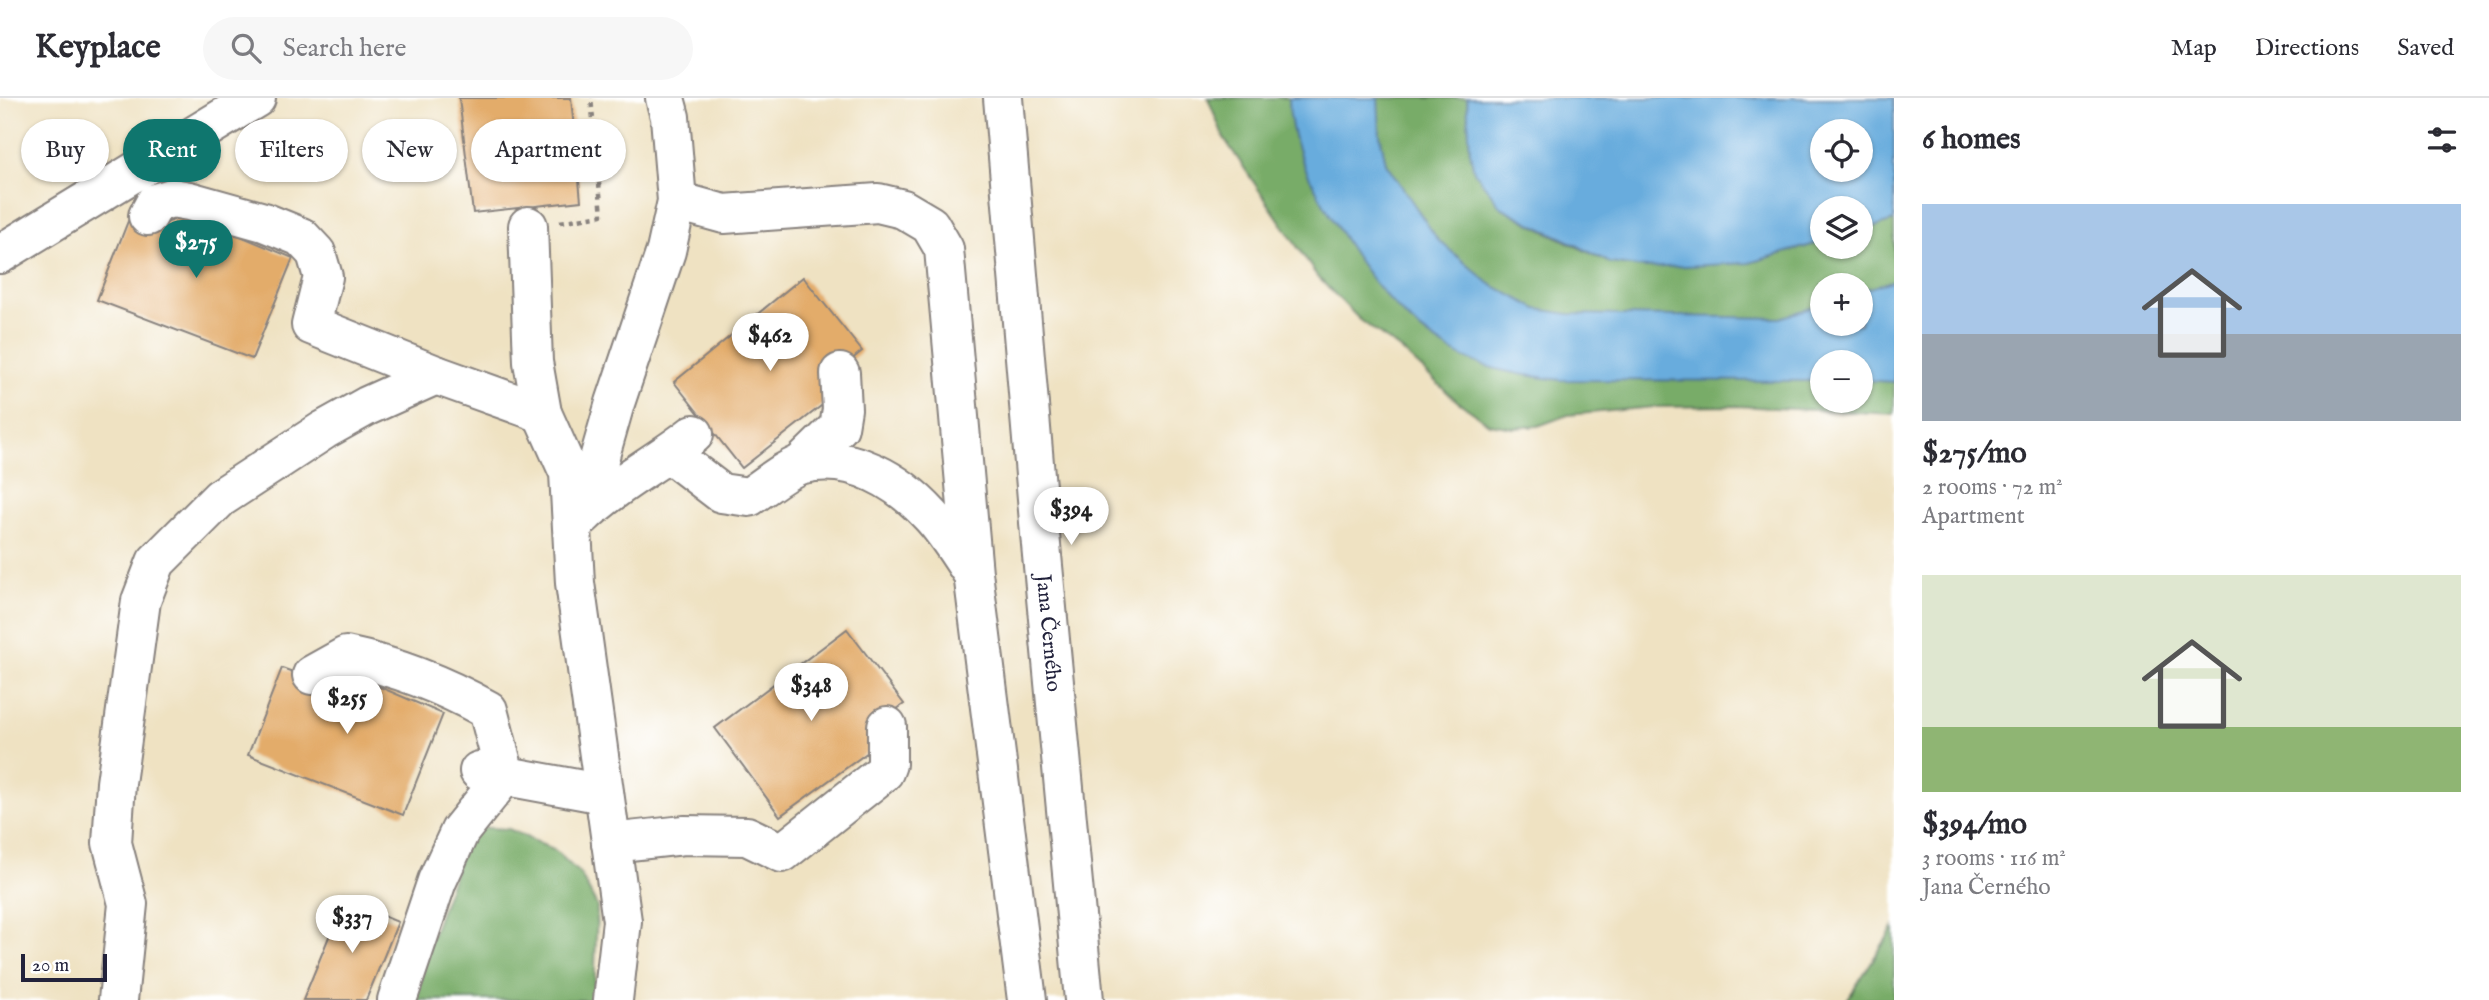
<!DOCTYPE html>
<html lang="en">
<head>
<meta charset="utf-8">
<style>
  body { margin:0; font-family:"IM FELL English",serif; background:#f7f7f7; color:#2b2b33; height:100vh; display:flex; flex-direction:column; font-size:26px; white-space:nowrap }
  * { box-sizing:border-box; margin:0 }
  p { font-size:23px; color:#7c7c81 }
  .icon { flex:none; width:38px; height:38px; fill:none; stroke:currentColor; stroke-width:2; stroke-linecap:round; stroke-linejoin:round }
  .map { position:relative; flex:1; overflow:hidden }
  .sheet { display:flex; flex-direction:column; background:#fff; width:595px }
  .sheet>* { flex:none }
  .top-card { position:absolute; left:21px; top:21px; width:665px; height:63px; display:flex; gap:14px }
  .controls { position:absolute; left:1810px; top:21px; display:grid; gap:14px }
  .controls a { display:grid; place-items:center; width:63px; height:63px; border-radius:50%; background:#fff; box-shadow:0 2px 5px #0004; font-size:35px }
  .scale { position:absolute; left:21px; bottom:18px; width:86px; box-sizing:border-box; padding-left:7px; border:4px solid #22223b; border-top:0; font-size:19px; line-height:24px; white-space:nowrap; color:#22223b; -webkit-text-stroke:5px #fff; paint-order:stroke }
  .price { position:absolute; translate:-50% -60px; padding:0 16px; border-radius:24px; background:#fff; color:#222; font-size:23px; line-height:46px; filter:drop-shadow(0 2px 4px #0008) }
  .price::after { content:''; position:absolute; left:50%; top:42px; width:21px; height:16px; margin-left:-10px; background:inherit; clip-path:polygon(0 0,100% 0,50% 100%) }
  .price.on { background:#0f766e; color:#fff }
  ul { padding:0; list-style:none }
  li { display:grid; align-content:center; gap:14px; height:371px; padding:0 28px }
  li span { display:grid; place-items:center; height:217px; border-radius:0px; color:#555 }
  li>.icon { margin-inline-start:auto }
  span .icon { width:126px; height:126px; fill:#fffc; stroke-width:1 }
  li b { font-size:30px }
  h2 { display:flex; justify-content:space-between; align-items:center; height:84px; padding:0 28px; font-size:30px }
  .tag { padding:0 24px; border-radius:32px; background:#fff; box-shadow:0 2px 5px #0004; font-size:24px; line-height:63px }
  .tag.on { background:#0f766e; color:#fff }
  header { display:flex; align-items:center; gap:42px; box-sizing:border-box; height:98px; padding:0 35px; background:#fff; border-bottom:2px solid #e1e1e2 }
  header strong { font-size:33px }
  nav { display:flex; gap:38px; margin-inline-start:auto; font-size:24px }
  .search { width:490px; height:63px; background:#f7f7f7; display:flex; align-items:center; gap:18px; box-sizing:border-box; padding:0 24px; border-radius:38px; color:#7c7c81; font-size:26px }
  main { display:flex; flex:1; min-height:0 }
  .map>svg:first-child { display:block }
</style>
</head>
<body>
<header>
<strong>Keyplace</strong>
<div class="search"><svg class="icon" aria-label="search" viewBox="0 0 24 24"><circle cx="10" cy="10" r="6"/><path d="M15 15l6 6"/></svg>Search here</div>
<nav><a>Map</a><a>Directions</a><a>Saved</a></nav>
</header>
<main>
<div class="map">
<svg width="1894" height="902" viewBox="0 0 1894 902">
  <rect width="100%" height="100%" fill="#fff"/>
  <filter id="ink" filterUnits="userSpaceOnUse"><feTurbulence type="fractalNoise" baseFrequency=".0143" numOctaves="2"/><feDisplacementMap in="SourceGraphic" scale="14" xChannelSelector="R" yChannelSelector="G"/><feConvolveMatrix kernelMatrix="1 2 1 2 8 2 1 2 1" color-interpolation-filters="sRGB"/></filter>
  <filter id="wash" filterUnits="userSpaceOnUse"><feTurbulence type="fractalNoise" baseFrequency=".00686" numOctaves="4" result="noise"/><feDisplacementMap in="SourceGraphic" scale="28" xChannelSelector="R" yChannelSelector="G"/><feGaussianBlur stdDeviation="1.57" result="paint"/><feColorMatrix in="noise" values="0 0 0 0 0 0 0 0 0 0 0 0 0 0 0 0 0 1.4 0 .05"/><feComposite in="paint" operator="in"/></filter>
  <g filter="url(#wash)">
    <rect width="100%" height="100%" fill="#efe2c2"/>
    <!-- forest -->
    <path fill="#78ac68" stroke="#4d6752" stroke-width="2" fill-rule="evenodd" d="M1208 0H1467L1470 54 1501 109 1533 127 1610 165H1749L1822 144V149H1860V133L1894 123V316L1736 308 1654 309 1568 317 1538 328 1514 330 1489 326 1457 303 1401 252 1359 221 1317 178 1224 40ZM1822 187H1860V226H1822ZM1822 264H1860V303H1822Z
      M471 729 509 731 556 753 581 777 597 808 594 902H409Z
      M1894 829V902H1847Z"/>
    <!-- water -->
    <path fill="#68acdd" stroke="#45678c" stroke-width="2" fill-rule="evenodd" d="M1289 0H1378L1380 37 1386 65 1438 142 1490 186 1537 211 1569 216 1780 220 1822 206V226H1860V193L1894 182V284L1860 282V264H1822V283L1561 282C1522 277 1481 272 1448 251 1394 218 1359 168 1329 115 1308 79 1289 43 1289 0Z
      M1467 0H1894V123L1860 133V110H1822V144L1749 165 1645 170 1610 165 1567 142 1534 127 1501 109 1474 73 1470 54ZM1822 33H1860V72H1822Z"/>
    <g id="blocks">
      <!-- building -->
      <path fill="#e3ac6b" d="M459 0H571L581 103 473 115Z
        M132 113 164 126 187 116 293 160 252 261 97 202Z
        M803 179 862 253 835 275V297L742 370 674 284Z
        M847 531 904 606 876 626 875 649 780 718 715 630Z
        M282 570 315 582 338 571 443 616 403 717 248 657Z
        M344 802 398 824 366 902H303Z"/>
    </g>
  </g>
  <g filter="url(#ink)">
    <use href="#blocks" fill-opacity="0" stroke="#88827e" stroke-width="2"/>
    <g fill="none" stroke-linecap="round" stroke-linejoin="round">
      <!-- minor casing -->
      <g stroke="#88827e" stroke-width="42">
        <g id="minor">
          <path id="s1" d="M1003 0 1040 436 1084 902"/>
          <path d="M677 103 724 116 878 105 903 111 930 127 944 151 973 475 1027 902"/>
          <path d="M148 118 155 105 172 100 189 103 264 124 301 139 316 155 323 179 311 227 436 277 542 315"/>
          <path d="M528 128 533 264 542 315 569 375 575 485 622 823 613 902"/>
          <path d="M0 156 256 0"/>
          <path d="M670 356 721 395 749 399C763 390 788 369 803 366 853 355 899 383 931 418 947 435 959 456 972 475"/>
          <path d="M801 366 839 329 842 311 840 275"/>
          <path d="M583 417 615 305 666 153 677 103 670 19 665 0"/>
          <path d="M580 420C614 387 657 365 694 336"/>
          <path d="M312 577 346 558C394 568 445 588 488 612L505 677 460 733 437 783 397 902"/>
          <path d="M479 673 604 696"/>
          <path d="M611 745 684 737 747 738 782 755 884 674 887 666V628"/>
          <path d="M118 902 128 806 112 745 116 685 141 503 156 464 220 400 324 332 367 308 436 277"/>
        </g>
      </g>
      <!-- path -->
      <path stroke="#88827e" stroke-width="4.5" stroke-dasharray="5 5" stroke-linecap="butt" d="M560 124 602 117 591 0"/>
      <!-- minor -->
      <use href="#minor" stroke="#fff" stroke-width="38"/>
    </g>
  </g>
  <g text-anchor="middle" stroke-width="5" stroke-linejoin="round" paint-order="stroke">
    <!-- street labels -->
    <g font-size="21" fill="#22223b" stroke="#fff">
      <text dy="7" stroke="none"><textPath href="#s1" startOffset="537">Jana Černého</textPath></text>
    </g>
  </g>
</svg>
<div class="controls">
<a><svg class="icon" aria-label="locate" viewBox="0 0 24 24"><circle cx="12" cy="12" r="6"/><path d="M12 2v4M12 18v4M2 12h4M18 12h4"/></svg></a>
<a><svg class="icon" aria-label="layers" viewBox="0 0 24 24"><path d="M12 4l9 5-9 5-9-5zM3 14l9 5 9-5"/></svg></a>
<a>+</a>
<a>−</a>
</div>
<div class="scale">20 m</div>
<b class="price on" style="left:196px;top:182px">$275</b>
<b class="price" style="left:770px;top:275px">$462</b>
<b class="price" style="left:1071px;top:449px">$394</b>
<b class="price" style="left:811px;top:625px">$348</b>
<b class="price" style="left:347px;top:638px">$255</b>
<b class="price" style="left:352px;top:857px">$337</b>
<div class="top-card">
<a class="tag">Buy</a>
<a class="tag on">Rent</a>
<a class="tag">Filters</a>
<a class="tag">New</a>
<a class="tag">Apartment</a>
</div>
</div>
<section class="sheet">
<h2>6 homes<svg class="icon" aria-label="filters" viewBox="0 0 24 24"><path d="M4 7h16M4 17h16"/><circle cx="9" cy="7" r="2"/><circle cx="15" cy="17" r="2"/></svg></h2>
<ul>
<li><span style="background:linear-gradient(#a9c7e8 60%,#9aa5b1 0)"><svg class="icon" aria-label="home" viewBox="0 0 24 24"><path d="M3 11l9-7 9 7M6 9v11h12V9"/></svg></span><div><b>$275/mo</b><p>2 rooms · 72 m²</p><p>Apartment</p></div></li>
<li><span style="background:linear-gradient(#dfe7d0 70%,#8fb573 0)"><svg class="icon" aria-label="home" viewBox="0 0 24 24"><path d="M3 11l9-7 9 7M6 9v11h12V9"/></svg></span><div><b>$394/mo</b><p>3 rooms · 116 m²</p><p>Jana Černého</p></div></li>
</ul>
</section>
</main>
</body>
</html>
